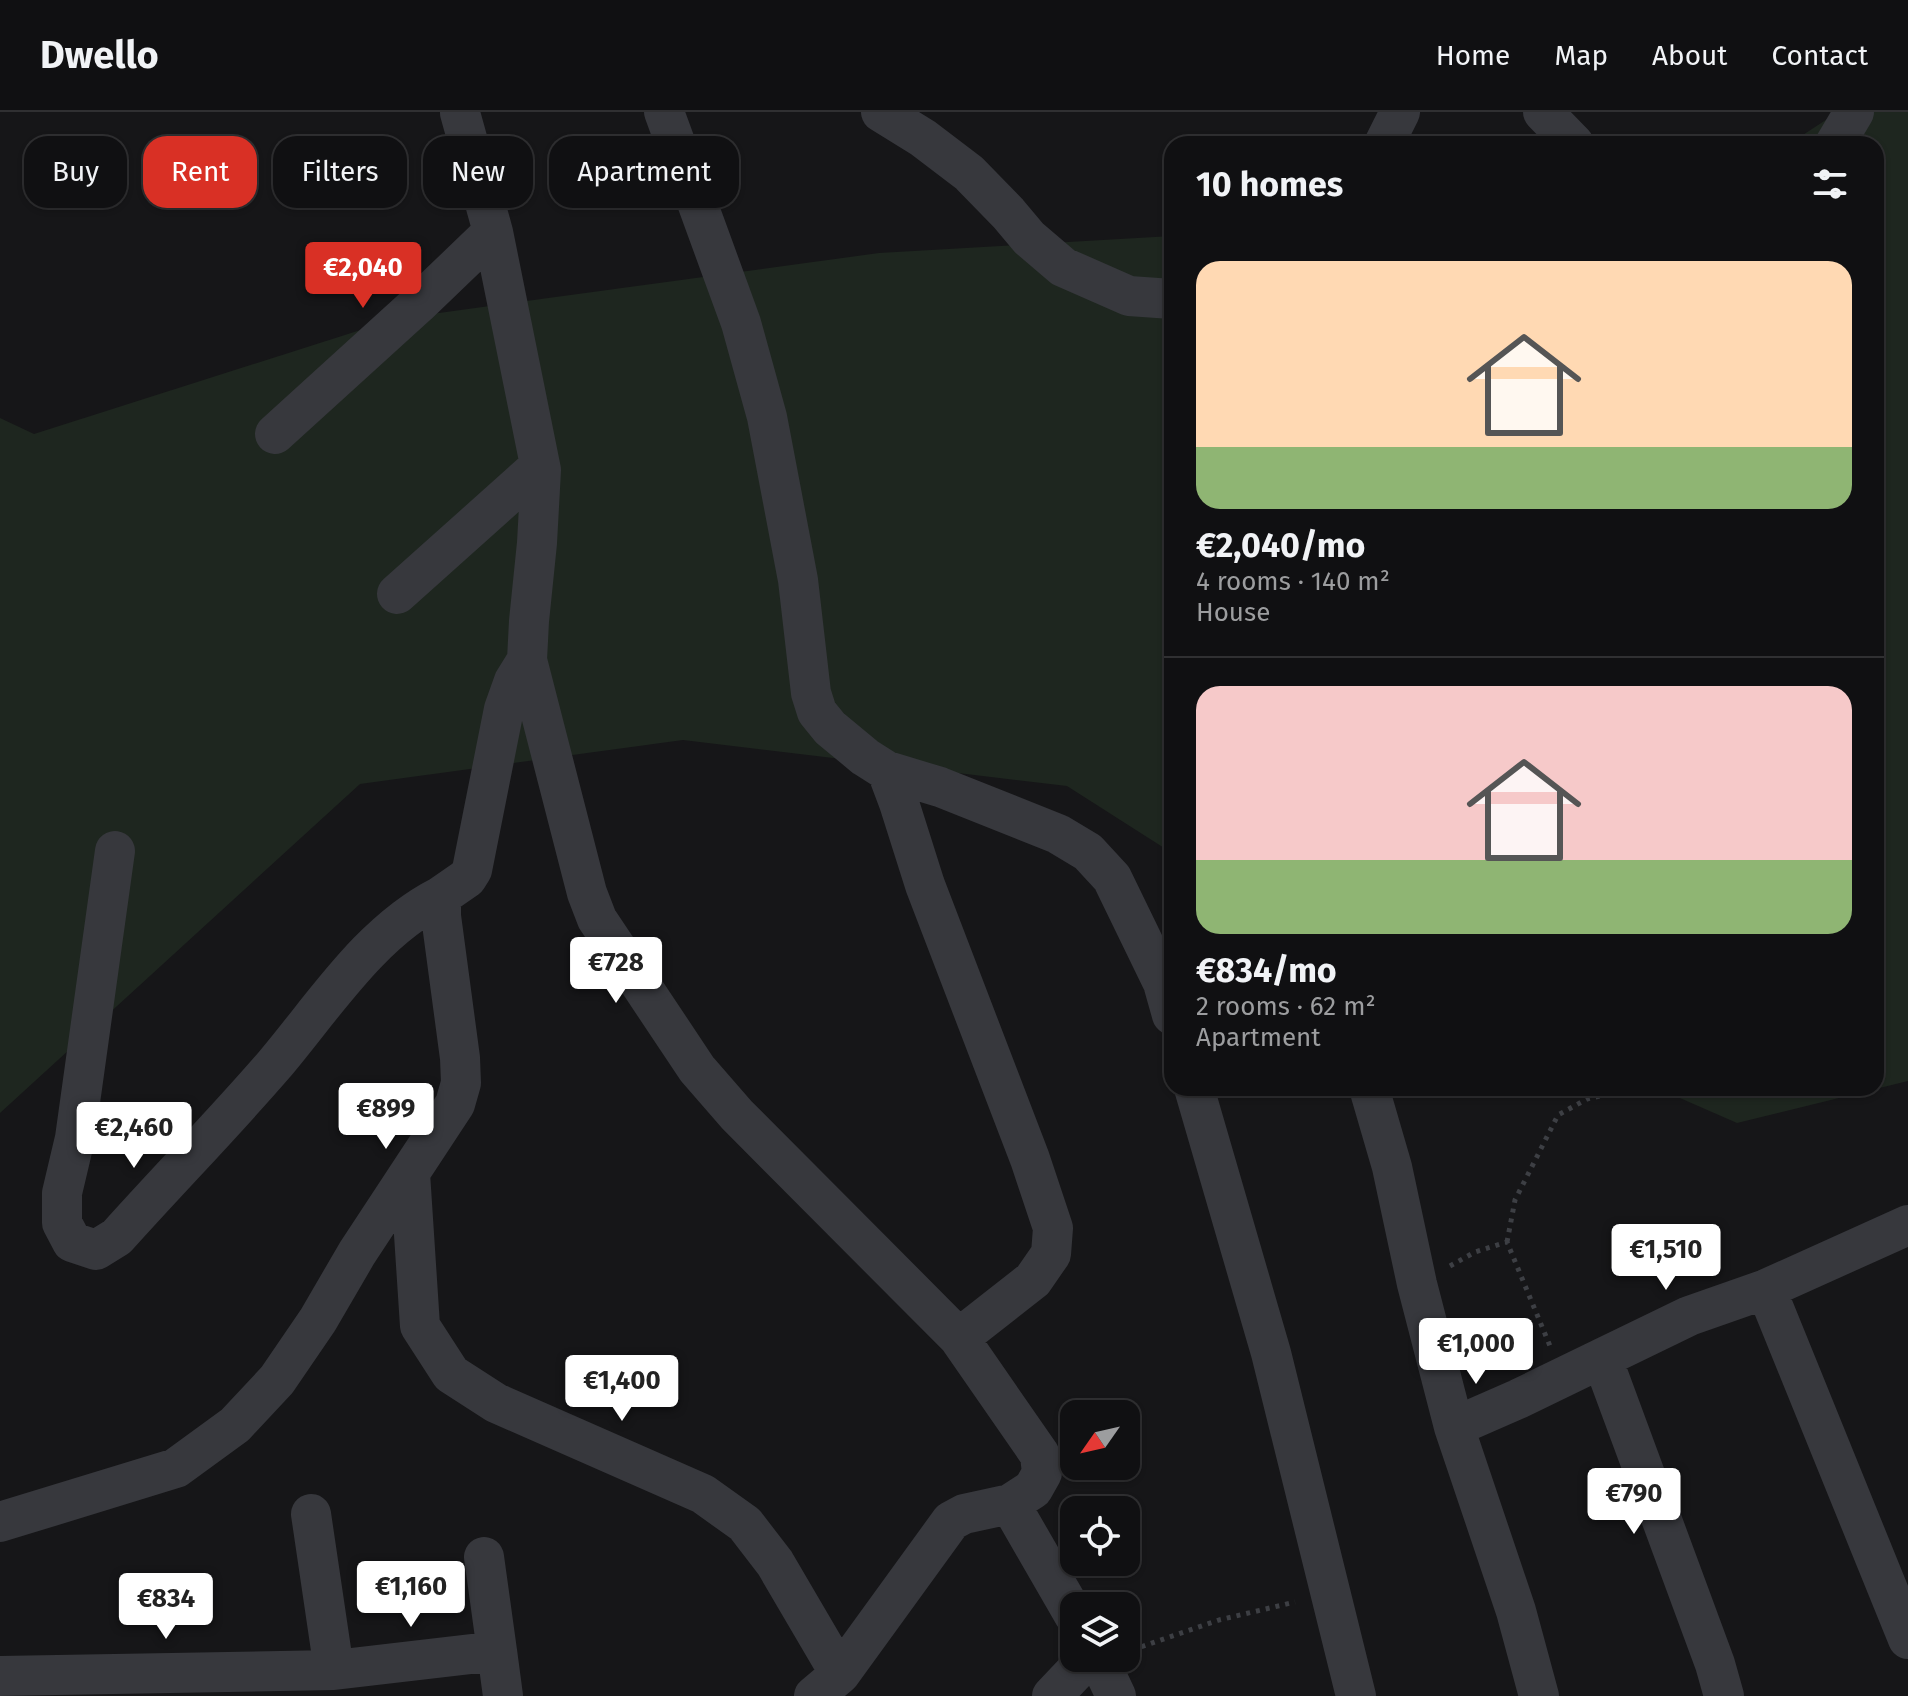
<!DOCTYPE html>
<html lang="en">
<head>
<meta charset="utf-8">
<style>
  body { margin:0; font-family:"Fira Sans",sans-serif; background:#1e1e20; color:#f1f3f6; height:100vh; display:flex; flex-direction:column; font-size:30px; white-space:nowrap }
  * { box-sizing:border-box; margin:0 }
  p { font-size:26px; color:#9c9d9f }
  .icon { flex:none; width:44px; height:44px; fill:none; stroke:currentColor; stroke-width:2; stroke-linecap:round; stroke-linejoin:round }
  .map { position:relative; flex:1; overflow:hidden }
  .details { position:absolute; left:1164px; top:24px; width:720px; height:960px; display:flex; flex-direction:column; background:#101012; border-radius:24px; box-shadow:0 2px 6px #0004,0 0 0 2px #303032 }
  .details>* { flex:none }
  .hud { position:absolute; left:24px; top:24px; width:760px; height:72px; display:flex; gap:16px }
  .needle { width:52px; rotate:236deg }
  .controls { position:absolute; left:1060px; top:1288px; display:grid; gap:16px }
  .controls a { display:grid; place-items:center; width:80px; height:80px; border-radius:16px; background:#101012; box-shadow:0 2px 6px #0004,0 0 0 2px #303032; font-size:40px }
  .price { position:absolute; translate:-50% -68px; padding:0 18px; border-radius:8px; background:#fff; color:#222; font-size:26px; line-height:52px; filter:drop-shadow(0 2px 4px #0008) }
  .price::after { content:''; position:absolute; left:50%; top:48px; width:24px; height:18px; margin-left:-12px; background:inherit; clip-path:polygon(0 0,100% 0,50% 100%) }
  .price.on { background:#d93025; color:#fff }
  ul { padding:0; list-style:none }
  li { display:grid; align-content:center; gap:16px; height:424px; padding:0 32px }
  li+li { border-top:2px solid #303032 }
  li span { display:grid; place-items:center; height:248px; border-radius:24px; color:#555 }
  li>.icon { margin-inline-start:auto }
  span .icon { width:144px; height:144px; fill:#fffc; stroke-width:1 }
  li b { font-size:34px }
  h2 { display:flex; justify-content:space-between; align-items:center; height:96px; padding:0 32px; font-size:34px }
  .pill { padding:0 28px; border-radius:24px; background:#101012; box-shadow:0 2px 6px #0004,0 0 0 2px #303032; font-size:28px; line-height:72px }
  .pill.on { background:#d93025; color:#fff }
  header { display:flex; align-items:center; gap:48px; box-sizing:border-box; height:112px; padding:0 40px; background:#101012; border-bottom:2px solid #303032 }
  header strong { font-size:38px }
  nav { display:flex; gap:44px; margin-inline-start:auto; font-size:28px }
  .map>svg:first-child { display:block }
</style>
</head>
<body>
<header>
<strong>Dwello</strong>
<nav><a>Home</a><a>Map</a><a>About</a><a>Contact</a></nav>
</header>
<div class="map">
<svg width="1908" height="1584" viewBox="0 0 1908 1584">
  <rect width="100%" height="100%" fill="#161618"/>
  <!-- green -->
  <path fill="#1e261f" d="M1838 0H1908V969L1737 1011 1657 976H1876V32H1789Z
    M1172 124V741L1067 674 683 628 360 672 0 1001V306L34 322 395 207 879 141Z"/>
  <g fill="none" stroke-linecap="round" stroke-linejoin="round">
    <!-- path -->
    <path stroke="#3d3f44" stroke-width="5" stroke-dasharray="4 6" stroke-linecap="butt" d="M1507 1130 1515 1088 1558 1003 1587 987 1635 976
      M1450 1154 1475 1140 1507 1130 1550 1234
      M1132 1538 1219 1508 1295 1490"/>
    <!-- minor -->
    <path stroke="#37383d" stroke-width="40" d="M664 0 741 211 767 305 798 468 811 581 817 600 830 616 865 645 887 659 899 691 925 773 1030 1047 1053 1116 1051 1142 1033 1168 959 1226
      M881 0 923 26 969 61 1008 101 1029 126 1063 155 1129 184 1172 187
      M1543 0 1574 32
      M460 1 493 120 541 358 537 431 529 509 527 548 587 781 597 807 697 957 737 1003 959 1226 1040 1343 1042 1361 1033 1377 1010 1392 964 1402 951 1409 840 1562 814 1584
      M1384 32 1400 0
      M1835 32 1854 0
      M275 322 418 192 493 120
      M397 482 540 354
      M887 659 940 675 1058 722 1088 740 1112 766 1163 871 1172 903
      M115 739 75 1026 62 1081V1111L72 1130 96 1138 117 1125C169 1067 223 1012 274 953 324 894 370 820 441 784
      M1194 976 1271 1241 1356 1584
      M1369 976 1392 1055 1417 1172 1454 1315 1516 1499 1539 1584
      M410 1061 420 1214 451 1262 496 1291 703 1382 745 1412 775 1451 840 1562
      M1766 1177 1908 1527
      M1602 1246 1715 1552 1724 1584
      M1454 1315 1518 1287 1689 1204 1766 1177 1908 1113
      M1010 1392 1074 1503
      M311 1402 334 1558 497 1539 503 1584
      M0 1410 176 1356 235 1313 277 1268 318 1208 357 1141 455 992 461 971 460 946 441 804V784L467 766 472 758 504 597 514 569 527 548
      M484 1445 497 1539
      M1098 1546 1116 1584
      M0 1564 334 1558
      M1052 1584 1088 1546"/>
  </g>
</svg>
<div class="controls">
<a><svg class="needle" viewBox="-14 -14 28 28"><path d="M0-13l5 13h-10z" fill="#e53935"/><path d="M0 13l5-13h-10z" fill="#9c9d9f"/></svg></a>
<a><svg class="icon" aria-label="locate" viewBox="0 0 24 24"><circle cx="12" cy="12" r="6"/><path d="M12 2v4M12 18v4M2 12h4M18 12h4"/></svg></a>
<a><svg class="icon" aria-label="layers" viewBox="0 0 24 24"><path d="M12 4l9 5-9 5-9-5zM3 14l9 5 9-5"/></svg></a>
</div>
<b class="price on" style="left:363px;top:198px">€2,040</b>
<b class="price" style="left:616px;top:893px">€728</b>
<b class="price" style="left:386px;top:1039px">€899</b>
<b class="price" style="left:134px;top:1058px">€2,460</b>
<b class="price" style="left:1666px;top:1180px">€1,510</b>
<b class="price" style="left:1476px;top:1274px">€1,000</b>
<b class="price" style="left:622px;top:1311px">€1,400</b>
<b class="price" style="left:1634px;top:1424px">€790</b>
<b class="price" style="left:411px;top:1517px">€1,160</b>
<b class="price" style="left:166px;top:1529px">€834</b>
<div class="hud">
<a class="pill">Buy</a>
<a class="pill on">Rent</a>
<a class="pill">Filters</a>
<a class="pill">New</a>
<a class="pill">Apartment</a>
</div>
<section class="details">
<h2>10 homes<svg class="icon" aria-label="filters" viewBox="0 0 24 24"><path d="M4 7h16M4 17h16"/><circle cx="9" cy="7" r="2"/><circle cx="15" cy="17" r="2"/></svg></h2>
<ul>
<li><span style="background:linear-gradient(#ffd9b3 75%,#8fb573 0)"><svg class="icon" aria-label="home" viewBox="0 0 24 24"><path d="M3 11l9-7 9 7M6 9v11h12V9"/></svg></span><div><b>€2,040/mo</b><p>4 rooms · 140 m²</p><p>House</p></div></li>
<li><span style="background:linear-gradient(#f6c9c9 70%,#8fb573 0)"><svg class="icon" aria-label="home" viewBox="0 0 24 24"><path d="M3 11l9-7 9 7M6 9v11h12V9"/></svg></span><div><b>€834/mo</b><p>2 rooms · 62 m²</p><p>Apartment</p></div></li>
</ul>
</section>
</div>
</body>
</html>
